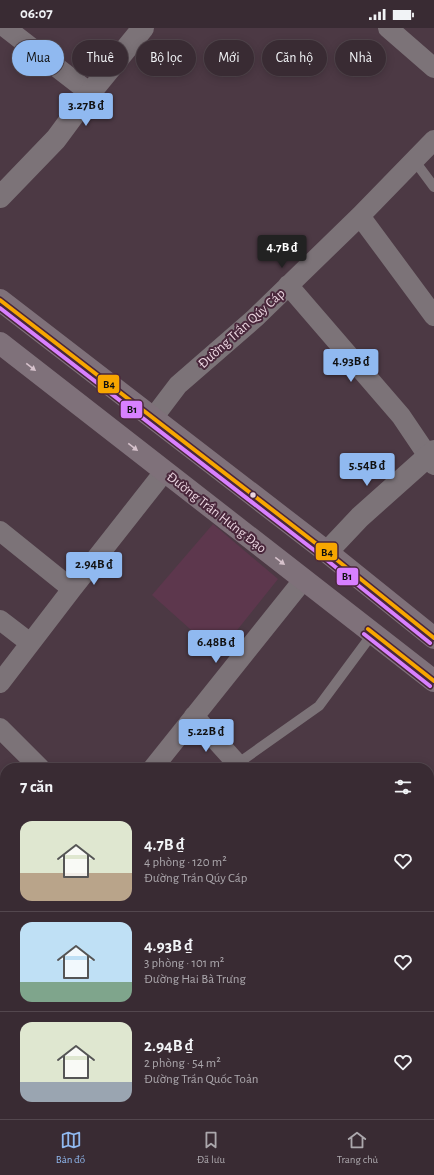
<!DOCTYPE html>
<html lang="vi">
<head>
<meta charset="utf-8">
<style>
  body { margin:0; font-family:"Alegreya Sans",sans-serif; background:#40333b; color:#f1f3f6; height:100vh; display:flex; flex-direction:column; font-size:15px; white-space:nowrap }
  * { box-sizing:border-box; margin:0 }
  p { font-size:13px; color:#aba7ac }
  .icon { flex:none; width:22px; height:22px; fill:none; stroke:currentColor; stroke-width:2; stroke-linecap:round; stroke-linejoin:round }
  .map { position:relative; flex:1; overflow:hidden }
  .sheet { position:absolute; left:0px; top:735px; width:434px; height:356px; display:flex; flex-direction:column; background:#392b33; border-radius:16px 16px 0 0; box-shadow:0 2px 10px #0003,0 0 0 1px #53474e }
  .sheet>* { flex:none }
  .banner { position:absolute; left:12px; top:12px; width:410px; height:36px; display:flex; gap:8px }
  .price { position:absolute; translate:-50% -34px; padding:0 9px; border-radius:4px; background:#90b9f0; color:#111; font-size:13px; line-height:26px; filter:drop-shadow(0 1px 2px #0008) }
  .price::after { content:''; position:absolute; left:50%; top:24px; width:12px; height:9px; margin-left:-6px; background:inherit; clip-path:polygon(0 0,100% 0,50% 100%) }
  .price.selected { background:#222; color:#fff }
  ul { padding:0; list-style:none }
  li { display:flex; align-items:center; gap:12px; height:100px; padding:0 20px }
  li+li { border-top:1px solid #53474e }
  li span { display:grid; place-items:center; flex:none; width:112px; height:80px; border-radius:12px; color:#555 }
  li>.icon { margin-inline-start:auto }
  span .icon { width:48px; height:48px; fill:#fffc; stroke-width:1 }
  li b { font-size:17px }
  h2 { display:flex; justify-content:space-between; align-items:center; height:48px; padding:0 20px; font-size:17px }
  .tag { padding:0 14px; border-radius:18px; background:#392b33; box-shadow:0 2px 10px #0003,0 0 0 1px #53474e; font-size:14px; line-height:36px }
  .tag.selected { background:#90b9f0; color:#111 }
  .status { display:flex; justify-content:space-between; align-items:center; height:28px; padding:0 20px; background:#392b33; direction:ltr }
  .status svg { height:11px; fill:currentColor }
  .tabs { display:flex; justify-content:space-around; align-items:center; height:56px; border-top:1px solid #53474e; background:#392b33; font-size:11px; color:#aba7ac }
  .tabs a { display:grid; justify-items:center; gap:2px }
  .tabs .selected { color:#90b9f0 }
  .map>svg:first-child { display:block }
</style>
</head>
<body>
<div class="status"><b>06:07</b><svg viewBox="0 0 49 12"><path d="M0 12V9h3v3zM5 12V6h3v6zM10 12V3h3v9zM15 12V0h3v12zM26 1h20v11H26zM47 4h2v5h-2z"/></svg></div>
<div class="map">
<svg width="434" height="1091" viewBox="0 0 434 1091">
  <rect width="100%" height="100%" fill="#4c3944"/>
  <!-- built -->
  <path fill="#5d374d" d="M213 496 278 551 218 626 152 567Z"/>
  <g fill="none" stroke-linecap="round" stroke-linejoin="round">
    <!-- service -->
    <path stroke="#7c7378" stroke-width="10" d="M414 132 434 159
      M237 736 319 678 373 605
      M328 1086 332 1091"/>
    <!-- minor -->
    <path stroke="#7c7378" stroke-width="20" d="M6 0 90 65
      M388 0 434 40
      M360 188 434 288
      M288 257 401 388 434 437
      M153 390 178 357 255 290 360 188 434 112
      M0 503 72 561
      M0 592 30 615
      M0 655 72 561 164 444
      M194 688 241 740
      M0 700 40 740
      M153 740 304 551
      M429 761 434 756
      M429 902 434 898
      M0 933 5 926
      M0 1028 5 1034
      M49 1086 53 1091
      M201 1091 207 1086"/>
    <!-- tertiary -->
    <path stroke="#7c7378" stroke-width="22" d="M0 169 56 111 90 65 143 0
      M327 524 360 489 434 423"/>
    <!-- primary -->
    <path stroke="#7f717a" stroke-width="22" d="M0 272 327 524 434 610
      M0 315 434 653"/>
    <!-- bus-1 casing -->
    <g stroke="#49273b" stroke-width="7">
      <path id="bus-1" d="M0 272 327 524 434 610
        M368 601 434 653"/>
    </g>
    <!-- bus-2 casing -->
    <g stroke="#49273b" stroke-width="7">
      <path id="bus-2" d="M0 280 323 529 430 615
        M364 606 430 658"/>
    </g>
    <!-- bus-1 -->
    <use href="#bus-1" stroke="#f7a600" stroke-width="4"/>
    <!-- bus-2 -->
    <use href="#bus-2" stroke="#d880ff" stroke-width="4"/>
  </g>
  <!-- one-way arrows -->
  <defs><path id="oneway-solid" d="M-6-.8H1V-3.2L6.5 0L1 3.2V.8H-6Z"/></defs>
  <g fill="#d6c2cc">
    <use href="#oneway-solid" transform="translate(31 339) rotate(38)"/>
    <use href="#oneway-solid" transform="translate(133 419) rotate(38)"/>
    <use href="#oneway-solid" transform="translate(280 533) rotate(38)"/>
  </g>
  <!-- markers -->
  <circle fill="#ecd6e1" stroke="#49273b" stroke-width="1.5" cx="253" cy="467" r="3.5"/>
  <g text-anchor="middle" stroke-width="4" stroke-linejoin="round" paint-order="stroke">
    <!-- street labels -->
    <g font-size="14" fill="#ecd6e1" stroke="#49273b">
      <text transform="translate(241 300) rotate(-42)" y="5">Đường Trần Qúy Cáp</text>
      <text transform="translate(217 484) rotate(38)" y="5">Đường Trần Hưng Đạo</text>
    </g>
  </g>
  <g stroke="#49273b" stroke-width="1.5">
    <rect x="97" y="346" width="23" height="20" rx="4" fill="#f7a600"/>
    <rect x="120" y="372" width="23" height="19" rx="4" fill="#d880ff"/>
    <rect x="315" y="514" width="23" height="19" rx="4" fill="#f7a600"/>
    <rect x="336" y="539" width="23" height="19" rx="4" fill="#d880ff"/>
  </g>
  <g font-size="11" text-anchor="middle" font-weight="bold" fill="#111">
    <text x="109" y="360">B4</text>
    <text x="132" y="385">B1</text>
    <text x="327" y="528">B4</text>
    <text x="347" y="552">B1</text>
  </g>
</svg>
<b class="price" style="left:86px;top:99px">3.27B ₫</b>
<b class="price selected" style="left:282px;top:241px">4.7B ₫</b>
<b class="price" style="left:351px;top:355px">4.93B ₫</b>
<b class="price" style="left:367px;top:459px">5.54B ₫</b>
<b class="price" style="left:94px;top:558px">2.94B ₫</b>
<b class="price" style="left:216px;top:636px">6.48B ₫</b>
<b class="price" style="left:206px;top:725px">5.22B ₫</b>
<div class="banner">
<a class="tag selected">Mua</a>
<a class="tag">Thuê</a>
<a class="tag">Bộ lọc</a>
<a class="tag">Mới</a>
<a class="tag">Căn hộ</a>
<a class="tag">Nhà</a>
</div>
<section class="sheet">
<h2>7 căn<svg class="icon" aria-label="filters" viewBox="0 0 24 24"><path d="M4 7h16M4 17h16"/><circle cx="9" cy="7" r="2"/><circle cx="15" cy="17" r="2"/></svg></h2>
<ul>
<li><span style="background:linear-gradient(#dfe7d0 65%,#b9a48a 0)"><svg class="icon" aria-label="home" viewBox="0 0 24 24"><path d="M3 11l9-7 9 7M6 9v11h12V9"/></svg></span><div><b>4.7B ₫</b><p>4 phòng · 120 m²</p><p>Đường Trần Qúy Cáp</p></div><svg class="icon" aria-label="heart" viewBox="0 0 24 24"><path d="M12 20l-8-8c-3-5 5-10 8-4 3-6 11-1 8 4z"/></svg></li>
<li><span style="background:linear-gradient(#bfe0f5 75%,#7fa58c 0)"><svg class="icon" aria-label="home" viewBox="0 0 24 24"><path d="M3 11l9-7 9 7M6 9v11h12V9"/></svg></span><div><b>4.93B ₫</b><p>3 phòng · 101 m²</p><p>Đường Hai Bà Trưng</p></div><svg class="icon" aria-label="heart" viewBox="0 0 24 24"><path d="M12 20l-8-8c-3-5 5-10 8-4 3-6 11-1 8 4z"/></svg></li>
<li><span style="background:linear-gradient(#dfe7d0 75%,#9aa5b1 0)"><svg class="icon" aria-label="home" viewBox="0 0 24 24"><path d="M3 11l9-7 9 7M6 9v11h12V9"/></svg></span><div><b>2.94B ₫</b><p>2 phòng · 54 m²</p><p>Đường Trần Quốc Toản</p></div><svg class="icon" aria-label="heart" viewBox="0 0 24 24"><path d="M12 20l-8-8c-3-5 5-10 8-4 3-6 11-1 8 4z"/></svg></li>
</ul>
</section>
</div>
<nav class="tabs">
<a class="selected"><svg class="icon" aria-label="map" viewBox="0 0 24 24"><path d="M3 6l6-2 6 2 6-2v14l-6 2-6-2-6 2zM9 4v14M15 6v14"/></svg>Bản đồ</a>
<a><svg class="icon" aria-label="saved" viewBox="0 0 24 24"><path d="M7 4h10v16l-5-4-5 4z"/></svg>Đã lưu</a>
<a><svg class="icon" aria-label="home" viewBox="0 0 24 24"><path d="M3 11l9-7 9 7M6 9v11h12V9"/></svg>Trang chủ</a>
</nav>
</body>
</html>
